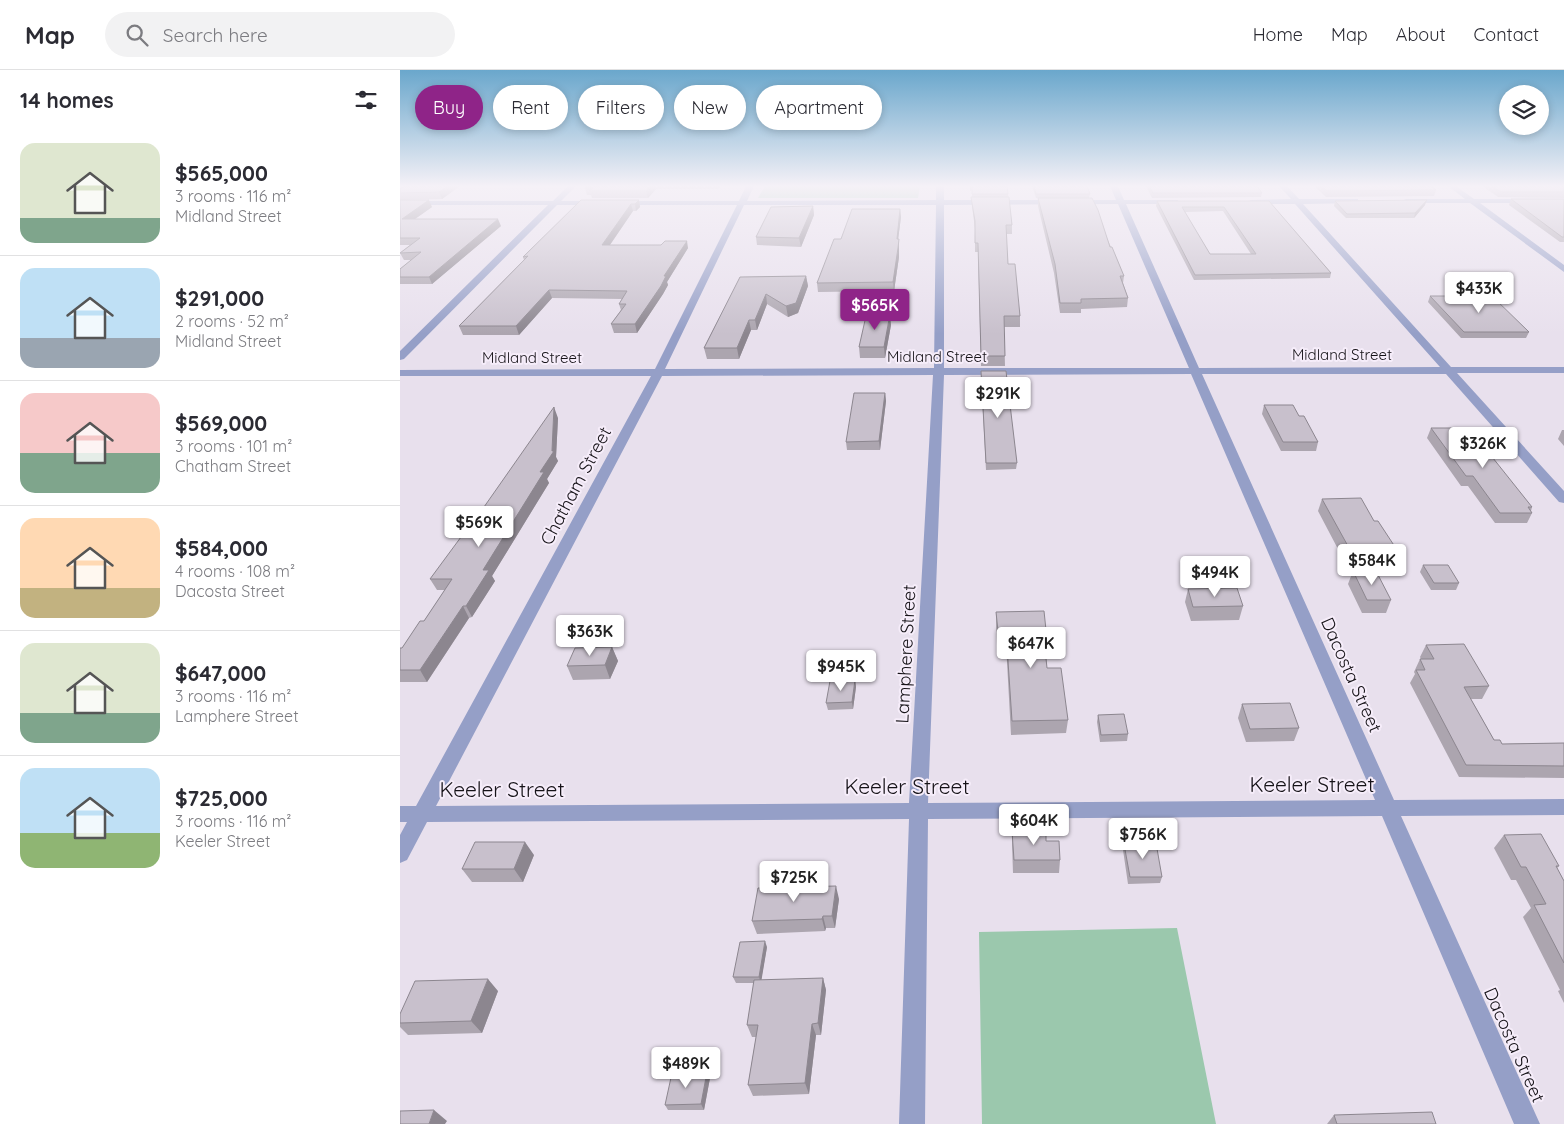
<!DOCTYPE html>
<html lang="en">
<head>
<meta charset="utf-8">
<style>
  body { margin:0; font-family:Quicksand,sans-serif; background:#f2f2f3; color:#2b2b33; height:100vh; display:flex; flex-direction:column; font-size:19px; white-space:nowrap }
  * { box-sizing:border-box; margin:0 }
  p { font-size:16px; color:#7c7c81 }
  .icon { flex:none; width:28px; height:28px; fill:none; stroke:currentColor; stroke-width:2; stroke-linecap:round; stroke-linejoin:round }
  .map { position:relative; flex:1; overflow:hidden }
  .details { display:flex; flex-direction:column; background:#fff; width:400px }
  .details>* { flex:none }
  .top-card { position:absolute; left:15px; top:15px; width:475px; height:45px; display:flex; gap:10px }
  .buttons { position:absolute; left:1099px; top:15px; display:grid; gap:10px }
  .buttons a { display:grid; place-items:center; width:50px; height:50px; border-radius:50%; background:#fff; box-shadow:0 2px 8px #0003; font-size:25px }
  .price { position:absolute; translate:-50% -42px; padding:0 11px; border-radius:5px; background:#fff; color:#222; font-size:16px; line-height:32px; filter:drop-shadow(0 1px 2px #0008) }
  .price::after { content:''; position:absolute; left:50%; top:30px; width:15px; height:11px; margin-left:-8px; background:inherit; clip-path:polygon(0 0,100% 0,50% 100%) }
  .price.selected { background:#8f2488; color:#fff }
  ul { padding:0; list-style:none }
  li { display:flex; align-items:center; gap:15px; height:125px; padding:0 20px }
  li+li { border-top:1px solid #e1e1e2 }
  li span { display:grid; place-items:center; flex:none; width:140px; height:100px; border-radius:15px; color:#555 }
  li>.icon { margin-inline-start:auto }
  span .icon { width:60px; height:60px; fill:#fffc; stroke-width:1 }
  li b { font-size:21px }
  h2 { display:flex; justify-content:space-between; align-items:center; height:60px; padding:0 20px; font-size:21px }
  .pill { padding:0 18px; border-radius:22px; background:#fff; box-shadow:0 2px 8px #0003; font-size:18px; line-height:45px }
  .pill.selected { background:#8f2488; color:#fff }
  header { display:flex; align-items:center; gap:30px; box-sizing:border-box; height:70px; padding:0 25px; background:#fff; border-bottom:1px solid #e1e1e2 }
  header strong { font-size:24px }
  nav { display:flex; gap:28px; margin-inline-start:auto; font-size:18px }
  .search { width:350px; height:45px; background:#f2f2f3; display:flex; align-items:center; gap:12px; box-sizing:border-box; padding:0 18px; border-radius:28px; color:#7c7c81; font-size:19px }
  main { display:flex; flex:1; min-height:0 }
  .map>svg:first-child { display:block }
</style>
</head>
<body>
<header>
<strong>Map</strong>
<div class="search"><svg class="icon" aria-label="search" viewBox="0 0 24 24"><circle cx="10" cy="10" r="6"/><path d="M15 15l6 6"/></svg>Search here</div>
<nav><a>Home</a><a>Map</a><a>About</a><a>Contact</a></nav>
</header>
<main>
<section class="details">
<h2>14 homes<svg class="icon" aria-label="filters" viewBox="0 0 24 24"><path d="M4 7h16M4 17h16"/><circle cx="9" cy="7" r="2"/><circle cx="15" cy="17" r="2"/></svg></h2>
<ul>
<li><span style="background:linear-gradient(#dfe7d0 75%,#7fa58c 0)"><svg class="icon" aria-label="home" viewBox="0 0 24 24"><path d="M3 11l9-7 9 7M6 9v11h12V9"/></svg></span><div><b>$565,000</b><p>3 rooms · 116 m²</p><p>Midland Street</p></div></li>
<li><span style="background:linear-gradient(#bfe0f5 70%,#9aa5b1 0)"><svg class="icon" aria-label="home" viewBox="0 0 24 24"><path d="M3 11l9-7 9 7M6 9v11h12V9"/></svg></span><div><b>$291,000</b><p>2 rooms · 52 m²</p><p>Midland Street</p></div></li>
<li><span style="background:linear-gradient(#f6c9c9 60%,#7fa58c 0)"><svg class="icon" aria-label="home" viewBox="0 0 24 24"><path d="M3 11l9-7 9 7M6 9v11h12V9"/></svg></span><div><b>$569,000</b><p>3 rooms · 101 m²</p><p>Chatham Street</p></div></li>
<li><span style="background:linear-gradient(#ffd9b3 70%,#c2b280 0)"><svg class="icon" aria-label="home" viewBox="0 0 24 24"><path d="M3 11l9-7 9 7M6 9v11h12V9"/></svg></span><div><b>$584,000</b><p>4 rooms · 108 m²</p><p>Dacosta Street</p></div></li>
<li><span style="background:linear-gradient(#dfe7d0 70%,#7fa58c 0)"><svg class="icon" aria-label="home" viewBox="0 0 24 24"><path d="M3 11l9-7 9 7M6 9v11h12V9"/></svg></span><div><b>$647,000</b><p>3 rooms · 116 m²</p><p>Lamphere Street</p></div></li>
<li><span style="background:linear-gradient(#bfe0f5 65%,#8fb573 0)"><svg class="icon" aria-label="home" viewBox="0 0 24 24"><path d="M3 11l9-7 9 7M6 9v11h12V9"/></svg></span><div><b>$725,000</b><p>3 rooms · 116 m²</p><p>Keeler Street</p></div></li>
</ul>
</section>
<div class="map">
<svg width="1164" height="1054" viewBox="0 0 1164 1054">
  <rect width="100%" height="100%" fill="#e8e0ed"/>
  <!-- green -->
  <path fill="#9bc8ad" d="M365 116H520L518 128H358Z
    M777 858 816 1054H582L579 862Z"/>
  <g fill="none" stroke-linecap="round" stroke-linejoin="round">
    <!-- street -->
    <path fill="#959fc7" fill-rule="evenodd" d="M168 116H176L161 131H198L202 133 198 135H157L4 289 0 290V281L148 135H0V131H153Z
      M346 116H354L347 131 536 130V116H544V130H716L710 116H718L724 130H778V134H726L799 298 1040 297 895 134H851L847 132 851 130 891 129 879 116H887L899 129H958V133L903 134 1051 297H1164V303H1057L1164 421V433L1159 432 1046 304H802L994 730 1164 729V745L1001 746 1140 1054H1114L982 746 528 749 525 1054H499L509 749 27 752 7 790 0 793V765L7 752H0V736H16L251 306H0V300L255 299 337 135H221L217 133 221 131H339ZM718 134 789 298H544V135ZM344 135H536L534 298 265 299ZM791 304 975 730 528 733 544 305ZM533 305 509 733 36 736 262 306Z
      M1048 116H1056L1074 129H1164V133H1080L1164 195V202L1070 133H1006L1002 131 1006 129H1065Z"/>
  </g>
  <!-- wall -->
  <path fill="#aca5af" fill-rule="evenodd" d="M5 116H60L42 129 0 130V119Z
    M187 116H320L319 119H256L248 128H192L191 125H187L185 118Z
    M570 116 608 124 612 155V164H606L608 194 620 246V257H604L605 296H581L578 182H575V159L572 136V121H570Z
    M632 116H687L690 124 689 128 724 206 723 213 728 228 727 237 681 239V243H660L654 203 638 136V128H636Z
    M746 116H857L862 123 861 127 752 128Z
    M914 116H1031L1036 120 1034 126 926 127Z
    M1082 116H1164V128L1098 127Z
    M1111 129H1164V172H1160L1109 135Z
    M0 130 32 137 15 149 101 156 32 214H0V199L11 190H4L0 183 10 175H0Z
    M239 130 240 137 236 141H233L210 175 288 178 267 212 268 215 263 224 237 263H214L211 254 221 240 219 234 222 229 152 228 119 265H63L59 256 124 190 123 187Z
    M757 131H869L931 203 930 208 794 210 756 136ZM823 141 851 184H810L785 142Z
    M935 131 1025 135 1014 148H946L934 136Z
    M413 136 414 145 401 177 357 175 356 167Z
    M500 139 501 147 498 169 499 178V187L494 221 418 222 417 213 441 169Z
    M406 206 408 216 398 243 388 247 367 234 357 260H351L339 289H307L304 278 340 207Z
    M1030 226 1129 262 1126 268H1061L1028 232Z
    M491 255 485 288H460L459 277Z
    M581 307 617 393 616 399 586 400Z
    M485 323 486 331 480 380H447L446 372Z
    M864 335 899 346 918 372 916 381H881L862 344Z
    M158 348 156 387 158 391 147 409 149 413 92 506 95 511 72 547 69 548 27 612H0V578H2L24 551 45 520H37L30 509 63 467Z
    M1031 358 1132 437 1131 441 1132 443 1127 453H1095L1068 416H1061L1027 368Z
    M1162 360H1164V376L1158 369Z
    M922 429 974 451 1001 486 996 500H949L918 441Z
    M1023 495 1059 513 1056 520H1031L1020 502Z
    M953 501 991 530 986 543H962L948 514Z
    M788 519 843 536 839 550 791 551 785 532Z
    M596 542 646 560 645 574H644L647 598 668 650 666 663 611 665 606 574 597 575 596 556Z
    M1026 575 1089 616 1082 629H1071L1094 670 1102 674 1164 673V708L1059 707 1010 613 1015 604 1014 602 1020 589H1021L1020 587Z
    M212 577 218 591 210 609 173 610 167 596Z
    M455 610 456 617 453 639 428 640 426 633Z
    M842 634 899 658 894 671 846 672 838 648Z
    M698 645 728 664 727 671 700 672 697 652Z
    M612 761 646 771 660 790 659 803H613L612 774Z
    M1104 765 1159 796 1157 798 1164 811V933L1158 921 1160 920 1123 847 1131 838 1116 810H1111L1094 778Z
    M724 774 762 807 760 813 728 814 723 780Z
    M134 785 123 812H72L62 799Z
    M439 829 435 858H426L425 861 357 864 352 851Z
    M367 877 361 910 423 908 426 920 421 965H416L409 1024 353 1026 348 1015 356 967H352L347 955 354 913H336L333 907Z
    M98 921 82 963 8 965 0 957V944Z
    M310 1008 304 1040H268L265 1035Z
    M934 1045 1036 1054H927Z"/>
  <!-- shaded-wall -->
  <path fill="#8c868f" d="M49 116H60L42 129 39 122Z
    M250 116H255L256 119 248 128 246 121Z
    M29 130 32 137 5 156 2 149Z
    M239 130 240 137 236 141 235 134Z
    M1027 130 1025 135 1014 148 1015 143Z
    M231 134 233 141 205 182 202 175Z
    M413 136 414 145 401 177 399 168Z
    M500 139 501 147 497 178V169Z
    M98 149 101 156 32 214 29 207Z
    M499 169V187L494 221 493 212Z
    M287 171 288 178 267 212 268 215 263 224 237 263 235 254 264 206Z
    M406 206 408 216 398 243 388 247 386 236Z
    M149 220 152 228 119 265 116 256Z
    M366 224 367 234 357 260 355 250Z
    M490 244 491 255 485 288 484 277Z
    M349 250 351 260 339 289 337 278Z
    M485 323 486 331 480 380 479 371Z
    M154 337 158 348 156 387 158 391 147 409 149 413 92 506 95 511 72 547 66 536 83 500 152 381Z
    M63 536 69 548 27 612 20 600Z
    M212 577 218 591 210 609 205 595Z
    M455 610 456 617 453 639 452 632Z
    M125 772 134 785 123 812 114 799Z
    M436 816 439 829 435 858 432 846Z
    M423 846 426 858 425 861 422 849Z
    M365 871 367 877 361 913 359 907Z
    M423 908 426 920 421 965 418 953Z
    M88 909 98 921 82 963 71 951Z
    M412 954 416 965 409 1024 405 1013Z
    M307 1002 310 1008 304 1040 301 1034Z
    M34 1040 47 1051 45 1054H29Z"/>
  <!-- building -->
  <path fill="#c8c0cc" stroke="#8c868f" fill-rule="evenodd" d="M5 116H49L39 122 0 123V119Z
    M187 116H250L246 121H189L193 118H185Z
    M570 116H607L608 124H572V117H570Z
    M634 116H687L690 124H636Z
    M749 116H857L862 123H753Z
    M922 116H1031L1036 120 927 121Z
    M1092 116H1164V122H1101Z
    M571 127H609L612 155H606L608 194H615L620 246H604L605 286H581L578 173H575V151Z
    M638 128H692L698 140 710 177H712L724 206H720L728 228 681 229V233H660L655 194Z
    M1111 129H1164V167H1162Z
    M0 130H29L2 149H98L29 207H0V199L21 182 0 183 20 168H0Z
    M181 130H239L235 134H231L202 175H261L265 171H287L264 206H266L261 216 235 254H211L226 234H219L227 221 149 220 116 256H59L128 186 123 187Z
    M1027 130 1015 143 947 144 935 131Z
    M757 131H869L931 203 795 205ZM782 137H824L856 184H810Z
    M413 136 399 168 356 167 371 137Z
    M452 139H500L497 169H499L498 178 493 212 417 213 434 169H441Z
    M406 206 396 233 386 236 366 224 355 250H349L337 278H304L340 207Z
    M1030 226H1092L1129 262H1064Z
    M471 244H490L484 277H459L466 246H471Z
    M581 301H606L617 393H586Z
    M454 323H485L479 371 446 372Z
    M864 335H893L899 346H904L918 372H883Z
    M154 337 152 381H154L140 402H144L83 500H89L66 536H63L20 600H0V578H2L20 551H24L52 509H30L61 467H63Z
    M1031 358H1069L1132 437H1128L1132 443H1100L1073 406H1066Z
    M961 428 974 451H978L1001 486 954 487 922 429Z
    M1023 495H1048L1059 513H1034Z
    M953 501H976L991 530H967Z
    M837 518 843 536 793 537 788 519Z
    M644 541 646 560H643L647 598H661L668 650 612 651 606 561H598L596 542Z
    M1064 574 1089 616 1064 617 1094 670H1100L1102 674 1164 673V696L1066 695 1016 600H1025L1020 589H1034L1026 575Z
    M212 577 205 595 167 596 175 578Z
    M455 610 452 632 426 633 430 611Z
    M890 633 899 658 850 659 842 634Z
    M724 644 728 664 701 665 698 645Z
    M612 761H646V771H659L660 790H614Z
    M1141 764 1159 796H1156L1164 811V893L1134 835 1146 834 1126 797H1121L1104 765Z
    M75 772H125L114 799H62Z
    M756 773 762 807H730L724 774Z
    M436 816 432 846H423L422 849 352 851 358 818Z
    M365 871 359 907H333L340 872Z
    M423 908 418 953 412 954 405 1013 348 1015 358 955H347L354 910Z
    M88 909 71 951 0 953V944L15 911Z
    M307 1002 301 1034 265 1035 272 1003Z
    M34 1040 29 1054H0V1041Z
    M1032 1042 1036 1054H937L934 1045Z"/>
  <!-- sky -->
  <linearGradient id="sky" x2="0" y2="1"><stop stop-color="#6aa7cc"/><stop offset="0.44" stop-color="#f5f1f7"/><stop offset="1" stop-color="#f5f1f7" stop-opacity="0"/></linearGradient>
  <rect width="1164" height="264" fill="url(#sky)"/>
  <g text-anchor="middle" stroke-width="4" stroke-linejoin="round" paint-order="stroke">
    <!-- far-street labels -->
    <g font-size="15" fill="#151217" stroke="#f6edfa">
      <text x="942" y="290">Midland Street</text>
      <text x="537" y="292">Midland Street</text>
      <text x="132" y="293">Midland Street</text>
    </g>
    <!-- street labels -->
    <g font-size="18" fill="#151217" stroke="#f6edfa">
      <text transform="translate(176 416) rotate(-62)" y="6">Chatham Street</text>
      <text transform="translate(506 584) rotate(-87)" y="6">Lamphere Street</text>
      <text transform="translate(951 605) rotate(66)" y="6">Dacosta Street</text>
      <text transform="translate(1114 975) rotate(66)" y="6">Dacosta Street</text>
    </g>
    <!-- near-street labels -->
    <g font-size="21" fill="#151217" stroke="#f6edfa">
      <text x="912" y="722">Keeler Street</text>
      <text x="507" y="724">Keeler Street</text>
      <text x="102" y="727">Keeler Street</text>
    </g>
  </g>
</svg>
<div class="buttons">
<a><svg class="icon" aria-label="layers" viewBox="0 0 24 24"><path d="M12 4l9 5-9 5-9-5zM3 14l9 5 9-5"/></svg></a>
</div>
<b class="price" style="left:1079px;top:244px">$433K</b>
<b class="price selected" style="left:475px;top:261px">$565K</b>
<b class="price" style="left:598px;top:349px">$291K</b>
<b class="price" style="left:1083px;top:399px">$326K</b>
<b class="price" style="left:79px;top:478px">$569K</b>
<b class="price" style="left:972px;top:516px">$584K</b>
<b class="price" style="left:815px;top:528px">$494K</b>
<b class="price" style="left:190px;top:587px">$363K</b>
<b class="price" style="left:631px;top:599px">$647K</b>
<b class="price" style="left:441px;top:622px">$945K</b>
<b class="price" style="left:634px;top:776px">$604K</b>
<b class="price" style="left:743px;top:790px">$756K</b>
<b class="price" style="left:394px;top:833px">$725K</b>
<b class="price" style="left:286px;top:1019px">$489K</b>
<div class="top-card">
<a class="pill selected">Buy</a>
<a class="pill">Rent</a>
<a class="pill">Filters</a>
<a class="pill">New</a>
<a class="pill">Apartment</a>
</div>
</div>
</main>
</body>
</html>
